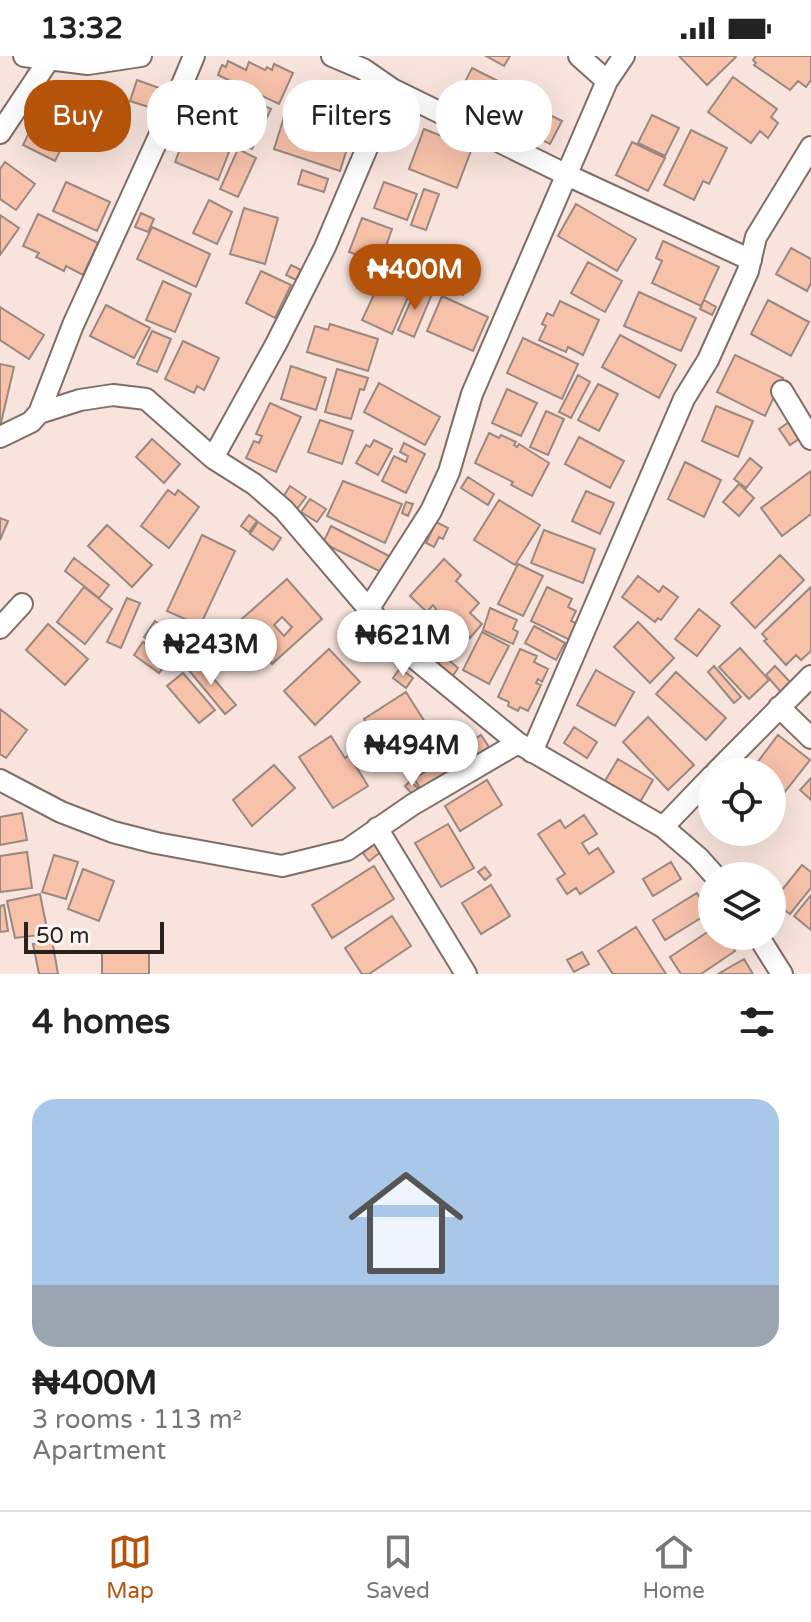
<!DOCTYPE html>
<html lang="en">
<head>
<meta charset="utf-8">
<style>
  body { margin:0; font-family:"Varela Round",sans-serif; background:#f2f2f2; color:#222; height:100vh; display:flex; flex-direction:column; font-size:30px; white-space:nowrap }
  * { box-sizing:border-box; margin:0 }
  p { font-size:26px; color:#767676 }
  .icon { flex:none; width:44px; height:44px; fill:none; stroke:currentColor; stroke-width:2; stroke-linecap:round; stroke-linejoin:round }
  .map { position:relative; height:918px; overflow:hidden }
  .drawer { display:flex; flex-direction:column; background:#fff; flex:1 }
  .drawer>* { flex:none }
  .banner { position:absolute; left:24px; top:24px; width:764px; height:72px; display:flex; gap:16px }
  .buttons { position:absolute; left:698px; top:702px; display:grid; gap:16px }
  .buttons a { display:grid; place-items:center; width:88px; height:88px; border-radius:50%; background:#fff; box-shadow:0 8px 32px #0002; font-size:40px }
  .scale { position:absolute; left:24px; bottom:20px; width:140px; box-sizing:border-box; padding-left:8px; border:4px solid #28211e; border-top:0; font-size:22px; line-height:28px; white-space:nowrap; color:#28211e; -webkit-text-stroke:6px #fcf4f1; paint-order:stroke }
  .price { position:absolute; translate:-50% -68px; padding:0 18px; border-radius:28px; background:#fff; color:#222; font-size:26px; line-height:52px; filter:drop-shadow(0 2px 4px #0008) }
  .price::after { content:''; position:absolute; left:50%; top:48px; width:24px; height:18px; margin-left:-12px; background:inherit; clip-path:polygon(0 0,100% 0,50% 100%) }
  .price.on { background:#b45309; color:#fff }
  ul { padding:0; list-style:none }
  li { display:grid; align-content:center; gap:16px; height:424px; padding:0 32px }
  li span { display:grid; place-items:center; height:248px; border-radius:24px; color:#555 }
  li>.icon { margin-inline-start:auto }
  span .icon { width:144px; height:144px; fill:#fffc; stroke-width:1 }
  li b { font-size:34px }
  h2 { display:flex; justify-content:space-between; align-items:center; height:96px; padding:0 32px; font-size:34px }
  .tag { padding:0 28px; border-radius:32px; background:#fff; box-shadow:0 8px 32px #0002; font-size:28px; line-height:72px }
  .tag.on { background:#b45309; color:#fff }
  .status { display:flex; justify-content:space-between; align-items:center; height:56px; padding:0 40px; background:#fff; direction:ltr }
  .status svg { height:22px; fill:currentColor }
  .tabs { display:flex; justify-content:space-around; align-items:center; height:112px; border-top:2px solid #e0e0e0; background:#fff; font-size:22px; color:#767676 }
  .tabs a { display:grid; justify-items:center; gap:4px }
  .tabs .on { color:#b45309 }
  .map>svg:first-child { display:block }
</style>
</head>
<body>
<div class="status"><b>13:32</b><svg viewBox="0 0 49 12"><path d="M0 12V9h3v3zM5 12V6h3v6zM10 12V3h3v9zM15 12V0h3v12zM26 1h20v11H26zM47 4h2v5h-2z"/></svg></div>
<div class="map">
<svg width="811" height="918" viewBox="0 0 811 918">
  <rect width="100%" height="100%" fill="#f8e4dc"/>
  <!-- building -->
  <path fill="#f7c1aa" stroke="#9a8881" stroke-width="2" fill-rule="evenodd" d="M486 0H510L504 10Z
    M679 0H735L736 1 707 29Z
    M756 0H811V24L806 31 798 25 790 34 754 9 756 7 753 4Z
    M228 5 246 14 249 6 265 14 267 11 272 14 274 8 293 17 279 48 218 19 222 9 226 11Z
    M472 12 502 27 487 57 457 42Z
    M733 21 777 53 771 61 778 67 768 82 760 75 751 87 708 56Z
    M137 24 165 34 158 54 130 45Z
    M226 31 271 53 252 93 207 71Z
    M510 39 562 65 550 88 498 62Z
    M46 42 79 58 55 105 23 89Z
    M362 42 371 47 362 70 352 66Z
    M403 52 419 61 416 67 400 59Z
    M285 58 351 80 340 115 274 93Z
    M652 59 679 72 665 100 638 87Z
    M424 73 472 92 457 132 409 113Z
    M691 74 727 92 709 128 703 125 694 144 664 129Z
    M186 78 229 96 218 124 175 106Z
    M632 86 665 102 648 135 616 119Z
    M238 93 256 102 238 141 220 133Z
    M5 106 35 128 16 154 0 143V113Z
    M302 114 328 123 324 136 298 128Z
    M66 126 110 146 97 175 53 155Z
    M384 126 417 138 407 164 374 152Z
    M424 133 439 138 426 174 411 169Z
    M209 144 232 156 217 188 193 177Z
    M576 148 636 183 617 215 558 180Z
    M244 152 278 162 265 208 230 198Z
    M141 157 154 163 148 176 135 171Z
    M38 158 98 187 83 219 66 210 64 215 36 201 39 197 23 190Z
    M0 159 19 172 0 199Z
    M362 162 392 173 380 207 349 196Z
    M152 171 210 198 196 231 137 203Z
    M663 185 719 211 701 250 652 227 662 205 656 202Z
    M440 191 452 196 454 192 470 199 468 203 477 207 463 239 427 223Z
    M791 192 811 203V227L807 235 776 218Z
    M388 201 408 210 401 227 381 218Z
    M588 206 622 225 605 256 571 237Z
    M291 209 301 214 296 224 286 219Z
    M261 215 291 229 275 262 246 247Z
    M163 225 191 238 175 276 146 264Z
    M379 228 408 241 392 278 362 264Z
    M417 231 432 238 414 281 398 274Z
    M639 236 696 262 681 295 624 270Z
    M442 240 488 261 473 295 427 275Z
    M704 244 716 251 712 259 700 253Z
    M768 244 809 266 791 300 751 278Z
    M560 245 599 264 583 299 568 291 566 296 539 284 546 270 542 268 547 257 553 260Z
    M106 249 150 272 134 302 90 280Z
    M0 251 44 279 29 303 0 284Z
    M330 268 378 283 368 315 307 296 315 270 328 274Z
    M152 275 171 283 157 316 137 308Z
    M620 279 676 309 659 342 602 311Z
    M523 282 578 308 562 343 507 317Z
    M183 285 219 302 204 334 197 330 194 337 165 323Z
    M735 299 783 322 765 360 717 336Z
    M0 308 14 311 1 367H0Z
    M291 310 326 322 316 354 281 343Z
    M337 313 368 322 364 334 360 333 351 363 325 356Z
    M578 319 590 326 571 362 559 356Z
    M379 327 440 361 425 389 364 356Z
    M598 328 618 338 599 375 578 364Z
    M507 333 537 347 521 380 492 367Z
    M270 347 301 361 276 416 246 402 254 385 259 387 262 380 256 378Z
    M716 350 753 365 738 401 702 385Z
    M546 355 564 363 548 399 530 391Z
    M320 364 353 375 342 408 308 396Z
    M792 364 803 380 790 389 779 373Z
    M489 377 499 382 501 379 516 386 514 389 517 391 519 388 549 407 532 440 511 429 513 426 475 407Z
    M579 381 624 405 610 432 565 408Z
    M152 383 180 408 164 427 136 401Z
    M374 384 392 393 378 419 356 407 366 389 370 391Z
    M404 387 425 398 406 437 382 425 394 400 406 406 408 400 400 396Z
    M750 402 762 412 746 432 734 423Z
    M685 406 721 424 704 461 668 443Z
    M811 415V458L782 480 761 452Z
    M468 421 494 438 488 449 461 432Z
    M343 425 402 448 385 487 327 460Z
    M739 428 754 442 739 460 723 446Z
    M290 430 306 441 297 453 282 443Z
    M168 434 175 439 178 434 199 451 169 492 141 470Z
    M586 435 614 447 600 478 572 465Z
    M310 443 326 453 317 466 301 456Z
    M499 444 540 469 515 509 474 484Z
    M406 446 413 448 408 460 402 457Z
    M249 459 257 465 249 476 241 470Z
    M0 462 8 465 0 484Z
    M258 466 281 482 273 494 250 478Z
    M436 466 448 472 443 483 439 481 434 491 426 487Z
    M107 469 152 509 132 531 88 490Z
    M331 470 391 501 383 517 323 487Z
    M544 474 595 493 583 527 531 507Z
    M202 479 235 495 200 570 167 555Z
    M780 499 804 524 755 572 731 547Z
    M74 502 109 529 99 542 65 515Z
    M444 503 461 519 456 525 479 547 470 557 482 568 470 582 456 569 446 579 428 562 436 553 433 549 427 556 410 540Z
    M518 508 543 520 523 560 498 548Z
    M638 520 659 536 663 530 678 541 661 564 658 562 655 566 622 541Z
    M287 523 322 563 272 608 236 568ZM282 561 292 571 284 580 274 569Z
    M84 531 112 553 85 588 57 566Z
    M547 531 572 543 568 551 576 555 571 565 580 569 572 585 531 565Z
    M811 531V595L801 604 796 599 786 609 764 585 767 583 762 578Z
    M127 542 140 547 121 592 107 586Z
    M490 552 517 564 513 573 518 576 513 588 483 574Z
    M699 553 720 570 697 600 675 583Z
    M155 565 188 587 177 603 144 581Z
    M638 566 674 602 650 627 614 591Z
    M48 568 88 603 65 629 26 594Z
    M190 568 202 575 196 589 183 582Z
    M534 570 565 587 556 604 525 587Z
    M482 576 509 590 489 628 463 614Z
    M143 586 168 605 159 617 134 599Z
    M740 592 769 624 749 643 719 611Z
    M329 593 360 626 315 669 284 635Z
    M520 593 537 600 534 606 548 613 542 626 538 623 536 627 541 629 528 655 520 651 518 655 508 650 509 646 498 641Z
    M444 600 458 612 452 621 437 609Z
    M197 603 236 649 225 658 187 612Z
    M714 610 741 641 734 647 708 616Z
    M775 610 791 627 781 636 766 619Z
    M400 612 413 622 406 632 393 622Z
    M596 614 634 636 615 670 577 649Z
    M676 616 726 662 706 684 656 638Z
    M183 617 215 654 199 667 167 630Z
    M406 636 428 671 394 693 384 678 377 683 364 663Z
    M0 653 27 674 6 702 0 698Z
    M648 661 694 709 668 734 623 686Z
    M574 671 597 686 587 702 564 687Z
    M481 679 489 691 422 735 414 723Z
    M778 679 810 704 780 742 772 736V716H750Z
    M331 680 345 702 349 699 368 730 333 752 299 701Z
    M618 703 653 724 640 746 605 725Z
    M274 709 295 732 252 770 233 744Z
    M811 722V744L800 734Z
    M487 724 502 749 460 775 445 750Z
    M410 725 419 733 413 739 405 730Z
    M22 757 27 784 0 789V761Z
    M584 759 597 778 582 787 589 798 598 792 614 816 580 838 576 832 567 838 557 823 565 818 538 778 560 764 565 772Z
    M448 768 474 812 441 831 415 787Z
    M376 787 382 795 369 805 363 797Z
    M27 796 32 832 0 836V800Z
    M54 799 78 806 66 843 42 836Z
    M671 806 681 823 653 840 643 823Z
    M802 809 811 816V832L790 858 773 845Z
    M374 810 394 843 332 882 312 849Z
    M485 811 491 819 485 824 478 816Z
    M83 813 114 825 99 865 68 853Z
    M491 829 510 860 481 878 462 847Z
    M697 837 709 857 665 884 653 864Z
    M40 838 48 878 15 882 7 845Z
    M811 839V874L794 860Z
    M4 849 8 875 0 876V850Z
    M392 860 411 890 369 918H362L345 892Z
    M636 871 666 918H613L598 895Z
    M712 873V880H725L735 895 701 918H681L670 901Z
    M52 884 58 918H39L33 888Z
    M582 896 589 908 574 916 567 904Z
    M102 897H149V918H102Z
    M744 903 753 918H718Z"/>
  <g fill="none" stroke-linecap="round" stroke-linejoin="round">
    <!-- minor casing -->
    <g stroke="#7f6e67" stroke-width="24">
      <path id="minor" d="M24 0 88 8 141 0
        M332 0 363 13 392 33 567 119 751 204
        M579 0 607 25
        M0 77 48 5
        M782 335 811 383
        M39 357 80 344 113 339 146 343 213 402 254 428 284 454 402 592 518 687 663 771 698 801 715 820
        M0 381 31 366 39 357 73 269 176 43 194 0
        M213 402 276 288 325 191 392 33
        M369 552 431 455 449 416 472 338 607 25 624 0
        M0 572 22 548
        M779 651 811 682
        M532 696 684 343 708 304 748 215 756 181 811 91
        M716 716 811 620
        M0 724 61 756 113 776 156 787 282 810 347 794 412 749 518 687
        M663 771 712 720
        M377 772 466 918
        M758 880 782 918"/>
    </g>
    <!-- minor -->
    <use href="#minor" stroke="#fff" stroke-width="20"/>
  </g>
</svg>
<div class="buttons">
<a><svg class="icon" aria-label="locate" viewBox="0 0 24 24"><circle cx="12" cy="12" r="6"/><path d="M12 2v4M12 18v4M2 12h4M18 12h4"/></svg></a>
<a><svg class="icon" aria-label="layers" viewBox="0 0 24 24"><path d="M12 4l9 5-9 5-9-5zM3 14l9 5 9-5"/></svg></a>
</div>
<div class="scale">50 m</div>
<b class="price on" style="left:415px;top:256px">₦400M</b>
<b class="price" style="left:403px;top:622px">₦621M</b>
<b class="price" style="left:211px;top:631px">₦243M</b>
<b class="price" style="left:412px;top:732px">₦494M</b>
<div class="banner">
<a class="tag on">Buy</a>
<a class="tag">Rent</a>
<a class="tag">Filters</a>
<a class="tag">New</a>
</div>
</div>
<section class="drawer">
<h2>4 homes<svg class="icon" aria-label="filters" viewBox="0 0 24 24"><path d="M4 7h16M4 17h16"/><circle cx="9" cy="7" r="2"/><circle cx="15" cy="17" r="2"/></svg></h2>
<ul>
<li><span style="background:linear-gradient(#a9c7e8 75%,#9aa5b1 0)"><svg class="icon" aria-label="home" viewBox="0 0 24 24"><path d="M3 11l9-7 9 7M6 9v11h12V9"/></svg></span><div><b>₦400M</b><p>3 rooms · 113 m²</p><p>Apartment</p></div></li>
</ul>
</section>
<nav class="tabs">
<a class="on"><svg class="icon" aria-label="map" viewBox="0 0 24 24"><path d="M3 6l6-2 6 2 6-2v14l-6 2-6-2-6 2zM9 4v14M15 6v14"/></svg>Map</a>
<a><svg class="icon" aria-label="saved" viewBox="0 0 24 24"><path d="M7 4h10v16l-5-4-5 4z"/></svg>Saved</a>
<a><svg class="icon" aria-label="home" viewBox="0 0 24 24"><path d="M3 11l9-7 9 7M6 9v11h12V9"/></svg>Home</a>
</nav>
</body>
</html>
